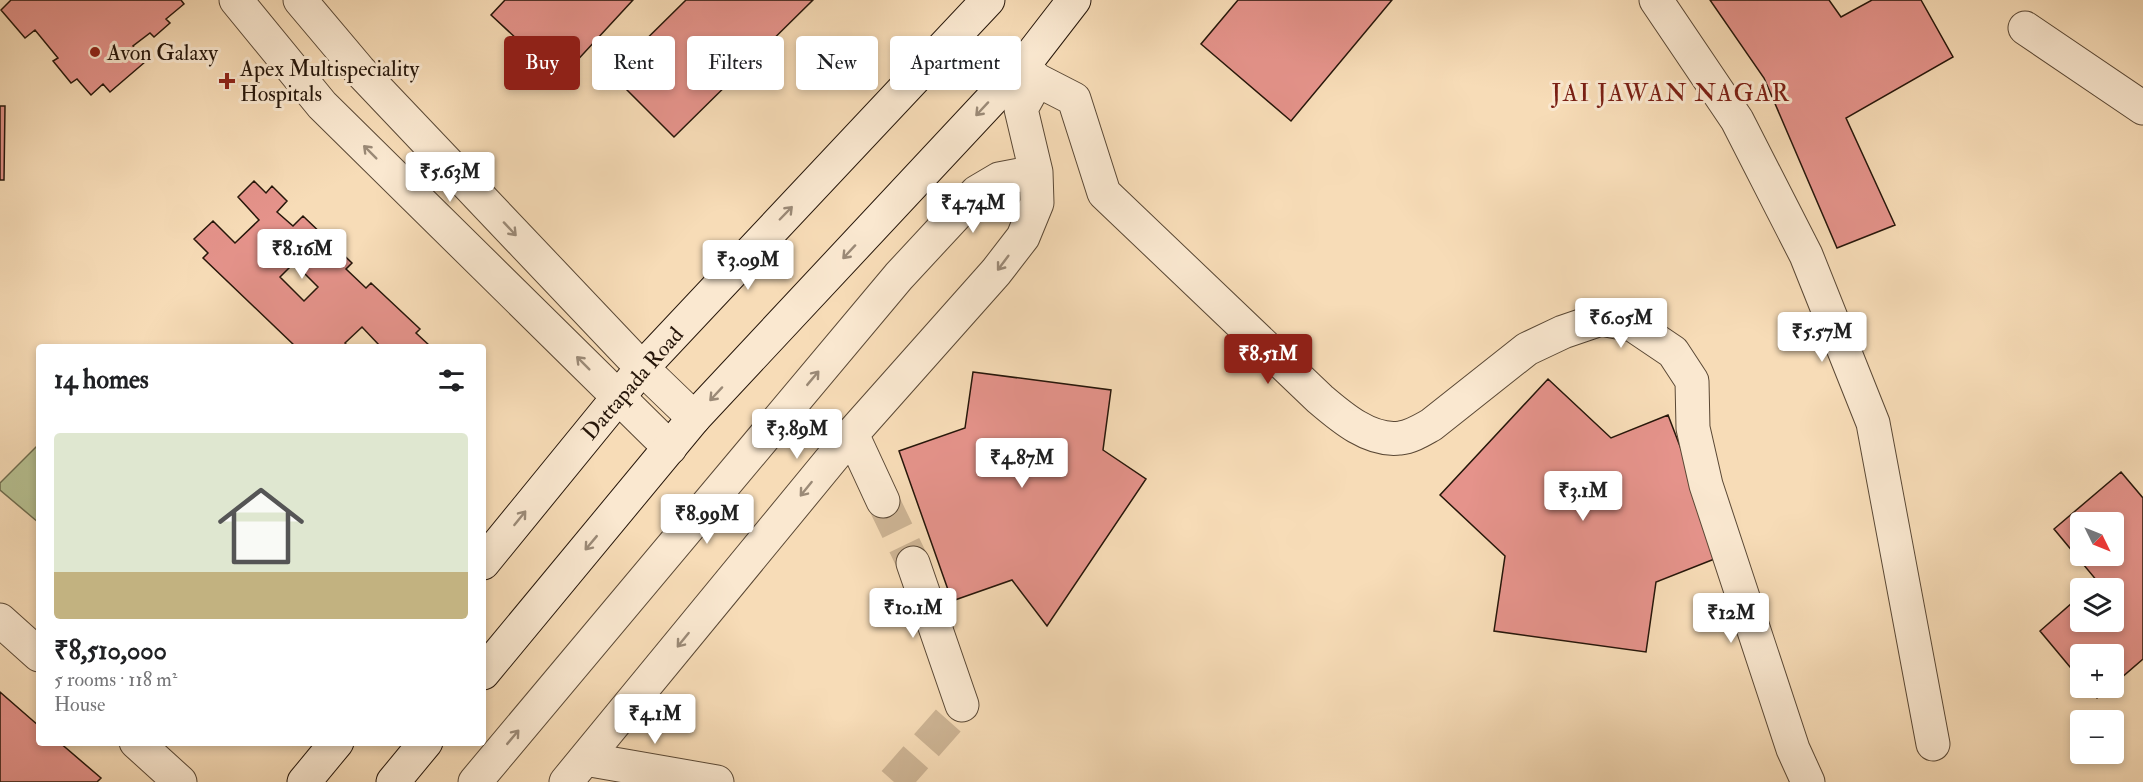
<!DOCTYPE html>
<html lang="en">
<head>
<meta charset="utf-8">
<style>
  body { margin:0; font-family:"IM FELL Double Pica",serif; background:#f2f2f2; color:#202124; height:100vh; display:flex; flex-direction:column; font-size:22px; white-space:nowrap }
  * { box-sizing:border-box; margin:0 }
  p { font-size:20px; color:#757577 }
  .icon { flex:none; width:33px; height:33px; fill:none; stroke:currentColor; stroke-width:2; stroke-linecap:round; stroke-linejoin:round }
  .map { position:relative; flex:1; overflow:hidden }
  .details { position:absolute; left:36px; top:344px; width:450px; height:402px; display:flex; flex-direction:column; background:#fff; border-radius:6px; box-shadow:0 3px 9px #0003 }
  .details>* { flex:none }
  .top-card { position:absolute; left:504px; top:36px; width:570px; height:54px; display:flex; gap:12px }
  .needle { width:39px; rotate:133deg }
  .controls { position:absolute; left:2070px; top:512px; display:grid; gap:12px }
  .controls a { display:grid; place-items:center; width:54px; height:54px; border-radius:6px; background:#fff; box-shadow:0 3px 9px #0003; font-size:30px }
  .price { position:absolute; translate:-50% -51px; padding:0 14px; border-radius:6px; background:#fff; color:#222; font-size:20px; line-height:39px; filter:drop-shadow(0 2px 3px #0008) }
  .price::after { content:''; position:absolute; left:50%; top:36px; width:18px; height:14px; margin-left:-9px; background:inherit; clip-path:polygon(0 0,100% 0,50% 100%) }
  .price.on { background:#8f2418; color:#fff }
  ul { padding:0; list-style:none }
  li { display:grid; align-content:center; gap:12px; height:318px; padding:0 18px }
  li span { display:grid; place-items:center; height:186px; border-radius:6px; color:#555 }
  li>.icon { margin-inline-start:auto }
  span .icon { width:108px; height:108px; fill:#fffc; stroke-width:1 }
  li b { font-size:26px }
  h2 { display:flex; justify-content:space-between; align-items:center; height:72px; padding:0 18px; font-size:26px }
  .chip { padding:0 21px; border-radius:6px; background:#fff; box-shadow:0 3px 9px #0003; font-size:21px; line-height:54px }
  .chip.on { background:#8f2418; color:#fff }
  .map>svg:first-child { display:block }
</style>
</head>
<body>
<div class="map">
<svg width="2143" height="782" viewBox="0 0 2143 782">
  <rect width="100%" height="100%" fill="#f7dcb7"/>
  <filter id="stains"><feTurbulence type="fractalNoise" baseFrequency=".00333" numOctaves="4"/><feColorMatrix values="0 0 0 0 .2 0 0 0 0 .09 0 0 0 0 .02 0 0 0 .5 -.17"/></filter>
  <radialGradient id="worn" r=".72"><stop offset=".6" stop-color="#630" stop-opacity="0"/><stop offset="1" stop-color="#630" stop-opacity=".3"/></radialGradient>
  <!-- green -->
  <path fill="#b7c293" stroke="#6e6c4e" stroke-width="1.5" d="M39 444V523L0 490V483Z"/>
  <!-- building -->
  <path fill="#e5938b" stroke="#26160a" stroke-width="1.5" fill-rule="evenodd" d="M181 0 184 4 166 19 170 23 154 37 150 33 133 46 145 62 110 92 103 84 91 95 77 79 71 83 53 61 58 58 35 30 25 38 1 10 11 0Z
    M505 0H633L560 79 491 15Z
    M686 0H813L674 137 611 74Z
    M1238 0H1392L1291 121 1201 44Z
    M1710 0H1829L1841 17 1872 0H1921L1953 57 1846 118 1895 225 1837 248 1764 78Z
    M0 106H5L4 180H0Z
    M254 181 266 193 272 186 287 201 277 212 293 226 303 216 352 263 346 269 366 288 371 283 420 329 416 333 430 346H380L362 327 345 343 348 346H295L203 258 208 253 194 239 213 221 235 243 259 220 238 197ZM294 263 318 287 304 301 280 277Z
    M973 372 1111 390 1103 450 1146 479 1047 626 1012 580 952 601 899 451 965 428Z
    M1548 379 1611 438 1668 415 1722 556 1656 582 1646 652 1494 631 1505 556 1440 495Z
    M2121 472 2143 498V659L2114 684V654H2080V679L2040 631 2080 596V621H2114V588H2090L2098 582 2054 529ZM2080 522H2114V555H2080Z
    M2087 687H2110L2097 698Z
    M0 692 39 726V742H59L101 778 97 782H0Z"/>
  <g fill="none" stroke-linecap="round" stroke-linejoin="round">
    <!-- street-tunnel -->
    <path stroke="#cdb494" stroke-width="33" stroke-dasharray="33 16" stroke-linecap="butt" d="M883 501 913 563
      M894 782 962 705"/>
    <!-- street casing -->
    <g stroke="#5a4835" stroke-width="35">
      <path id="street" d="M236 0 322 105 670 448
        M300 0 359 70 642 368 694 418
        M1656 0 1737 120 1806 255 1873 423 1933 744
        M2025 28 2143 108
        M1023 66 1037 80 1074 99 1104 193 1320 399C1341 417 1370 442 1400 438 1411 437 1422 430 1431 425L1527 349 1563 332 1601 319 1633 325 1673 352 1692 381 1693 428 1706 485 1793 749 1808 782
        M852 434 883 501
        M913 563 962 705
        M0 620 39 655
        M136 742 180 782
        M585 759 717 782
        M475 782 899 276 977 192 999 179 1036 172
        M566 782 852 434 996 272 1023 237 1037 203 1036 172 1021 109 1037 80"/>
    </g>
    <!-- secondary casing -->
    <g stroke="#26160a" stroke-width="35">
      <path id="secondary" d="M483 563 642 368 988 0
        M483 673 694 418 1023 66 1074 0
        M304 782 337 742
        M393 782 426 742"/>
    </g>
    <!-- street -->
    <use href="#street" stroke="#fae8d0" stroke-width="33"/>
    <!-- secondary -->
    <use href="#secondary" stroke="#fae8d0" stroke-width="33"/>
  </g>
  <!-- one-way arrows -->
  <defs><path id="oneway-shaft" d="M-6 0H5M1.5-3L5.5 0L1.5 3" fill="none" stroke-width="1.6" stroke-linecap="round" stroke-linejoin="round" transform="scale(1.5)"/></defs>
  <g stroke="#9b8a77">
    <use href="#oneway-shaft" transform="translate(982 109) rotate(133)"/>
    <use href="#oneway-shaft" transform="translate(370 152) rotate(-135)"/>
    <use href="#oneway-shaft" transform="translate(786 213) rotate(-46)"/>
    <use href="#oneway-shaft" transform="translate(510 229) rotate(47)"/>
    <use href="#oneway-shaft" transform="translate(849 252) rotate(133)"/>
    <use href="#oneway-shaft" transform="translate(1003 263) rotate(127)"/>
    <use href="#oneway-shaft" transform="translate(583 363) rotate(-135)"/>
    <use href="#oneway-shaft" transform="translate(813 378) rotate(-50)"/>
    <use href="#oneway-shaft" transform="translate(716 394) rotate(133)"/>
    <use href="#oneway-shaft" transform="translate(806 489) rotate(129)"/>
    <use href="#oneway-shaft" transform="translate(520 518) rotate(-51)"/>
    <use href="#oneway-shaft" transform="translate(591 543) rotate(130)"/>
    <use href="#oneway-shaft" transform="translate(683 640) rotate(129)"/>
    <use href="#oneway-shaft" transform="translate(513 737) rotate(-50)"/>
  </g>
  <!-- markers -->
  <g fill="#8f2418" stroke="#fae8d0" stroke-width="2">
    <circle cx="95" cy="52" r="6"/>
    <path d="M224 72h6v6h6v6h-6v6h-6v-6h-6v-6h6z"/>
  </g>
  <g text-anchor="middle" stroke-width="6" stroke-linejoin="round" paint-order="stroke">
    <!-- poi labels -->
    <g font-size="22" fill="#26160a" stroke="#fae8d0" text-anchor="start">
      <text x="107" y="60">Avon Galaxy</text>
      <text x="240" y="76">Apex Multispeciality<tspan x="240" dy="25">Hospitals</tspan></text>
    </g>
    <!-- street labels -->
    <g font-size="22" fill="#26160a" stroke="#fae8d0">
      <text transform="translate(632 383) rotate(-49)" y="8">Dattapada Road</text>
    </g>
    <!-- neighbourhood labels -->
    <g font-size="24" letter-spacing="1.5" fill="#7a1f14" stroke="#fae8d0">
      <text x="1671" y="101">JAI JAWAN NAGAR</text>
    </g>
  </g>
  <rect width="100%" height="100%" filter="url(#stains)"/>
  <rect width="100%" height="100%" fill="url(#worn)"/>
</svg>
<div class="controls">
<a><svg class="needle" viewBox="-14 -14 28 28"><path d="M0-13l5 13h-10z" fill="#e53935"/><path d="M0 13l5-13h-10z" fill="#757577"/></svg></a>
<a><svg class="icon" aria-label="layers" viewBox="0 0 24 24"><path d="M12 4l9 5-9 5-9-5zM3 14l9 5 9-5"/></svg></a>
<a>+</a>
<a>−</a>
</div>
<b class="price" style="left:450px;top:203px">₹5.63M</b>
<b class="price" style="left:973px;top:234px">₹4.74M</b>
<b class="price" style="left:302px;top:280px">₹8.16M</b>
<b class="price" style="left:748px;top:291px">₹3.09M</b>
<b class="price" style="left:1621px;top:349px">₹6.05M</b>
<b class="price" style="left:1822px;top:363px">₹5.57M</b>
<b class="price on" style="left:1268px;top:385px">₹8.51M</b>
<b class="price" style="left:797px;top:460px">₹3.89M</b>
<b class="price" style="left:1022px;top:489px">₹4.87M</b>
<b class="price" style="left:1583px;top:522px">₹3.1M</b>
<b class="price" style="left:707px;top:545px">₹8.99M</b>
<b class="price" style="left:913px;top:639px">₹10.1M</b>
<b class="price" style="left:1731px;top:644px">₹12M</b>
<b class="price" style="left:655px;top:745px">₹4.1M</b>
<div class="top-card">
<a class="chip on">Buy</a>
<a class="chip">Rent</a>
<a class="chip">Filters</a>
<a class="chip">New</a>
<a class="chip">Apartment</a>
</div>
<section class="details">
<h2>14 homes<svg class="icon" aria-label="filters" viewBox="0 0 24 24"><path d="M4 7h16M4 17h16"/><circle cx="9" cy="7" r="2"/><circle cx="15" cy="17" r="2"/></svg></h2>
<ul>
<li><span style="background:linear-gradient(#dfe7d0 75%,#c2b280 0)"><svg class="icon" aria-label="home" viewBox="0 0 24 24"><path d="M3 11l9-7 9 7M6 9v11h12V9"/></svg></span><div><b>₹8,510,000</b><p>5 rooms · 118 m²</p><p>House</p></div></li>
</ul>
</section>
</div>
</body>
</html>
